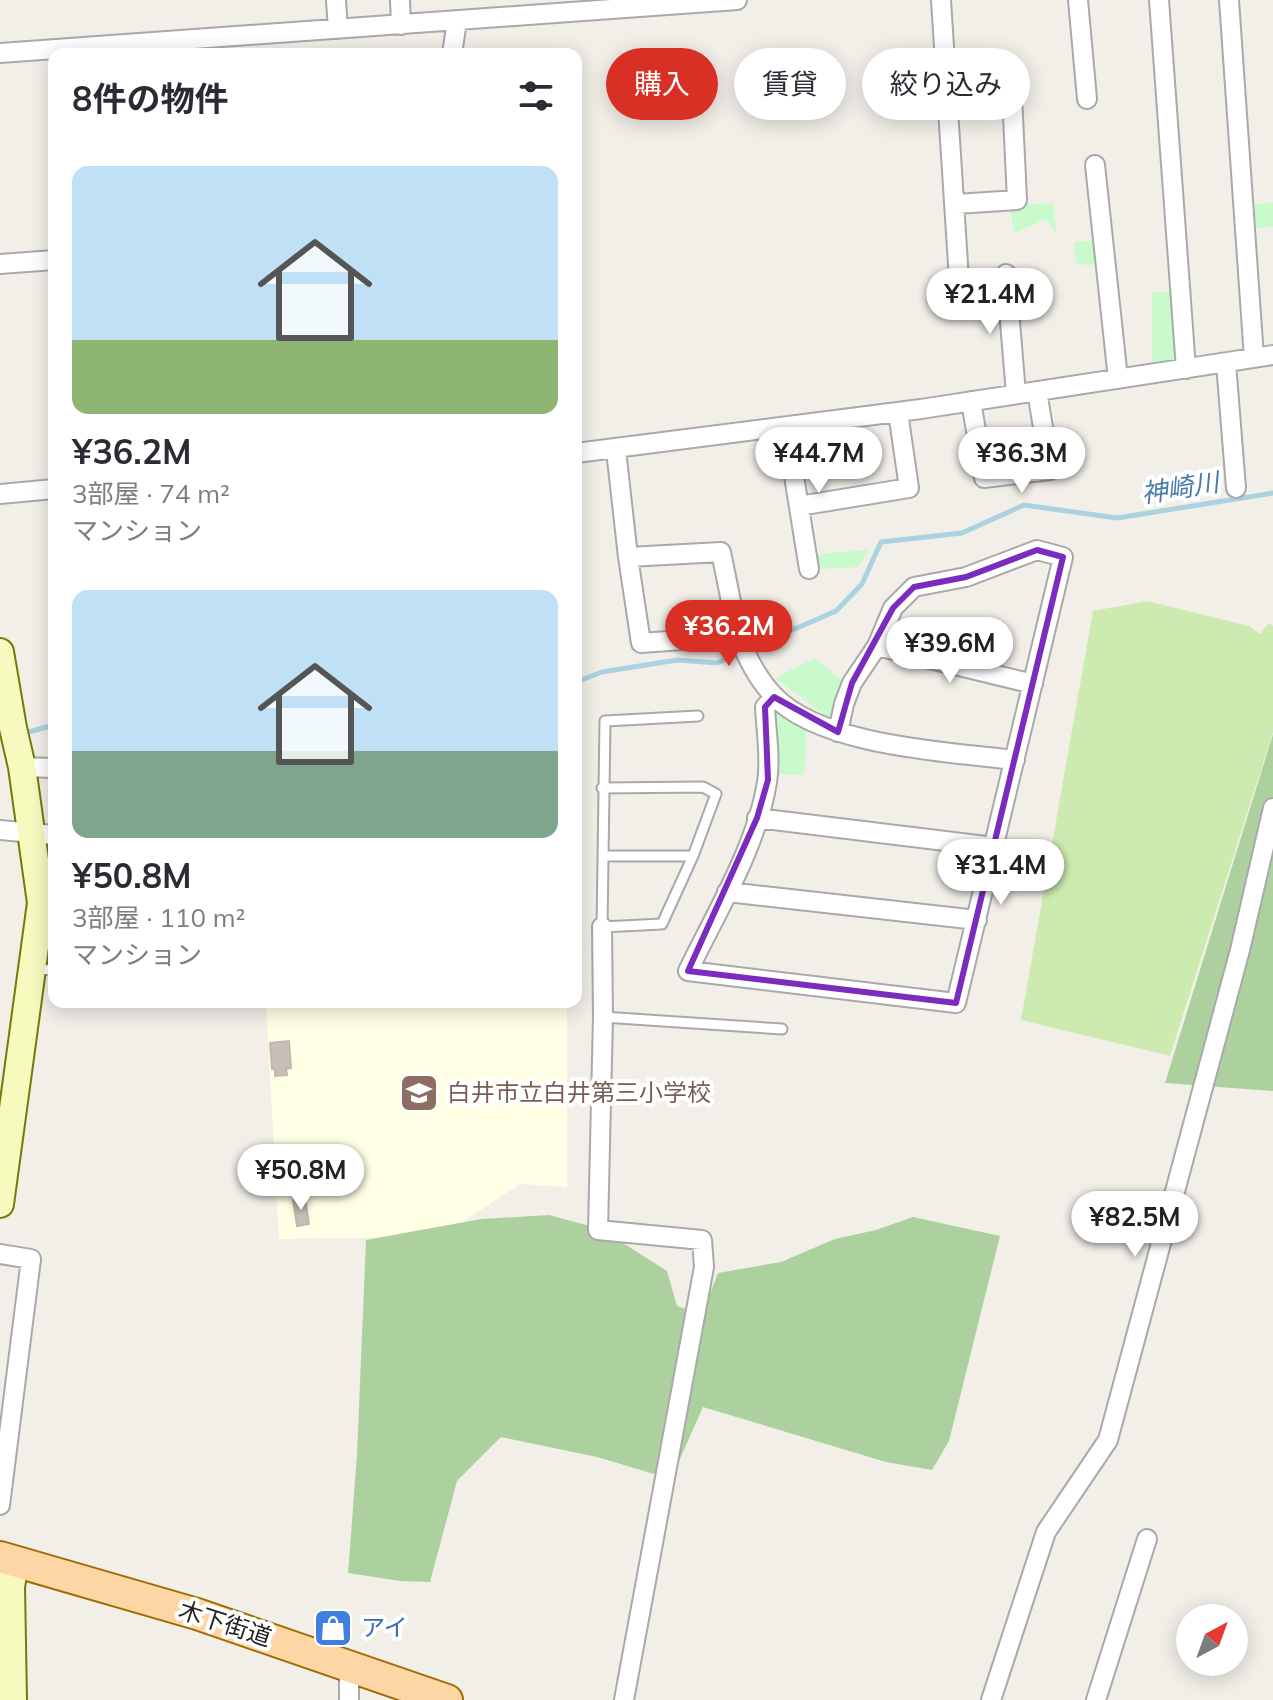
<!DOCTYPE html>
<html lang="ja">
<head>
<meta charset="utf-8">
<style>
  body { margin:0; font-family:Mulish,"Noto Sans JP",sans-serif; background:#f2f2f3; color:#2b2b33; height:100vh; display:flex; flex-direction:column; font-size:30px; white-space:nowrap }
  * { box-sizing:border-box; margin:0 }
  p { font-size:26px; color:#7c7c81 }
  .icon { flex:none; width:44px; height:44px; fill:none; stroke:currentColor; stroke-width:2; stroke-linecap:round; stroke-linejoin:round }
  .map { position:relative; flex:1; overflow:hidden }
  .side { position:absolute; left:48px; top:48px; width:534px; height:960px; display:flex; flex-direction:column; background:#fff; border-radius:16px; box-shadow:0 4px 20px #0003 }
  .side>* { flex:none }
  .guide { position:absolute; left:606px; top:48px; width:546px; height:72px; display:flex; gap:16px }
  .needle { width:52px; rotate:41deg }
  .buttons { position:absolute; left:1176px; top:1604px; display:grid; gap:16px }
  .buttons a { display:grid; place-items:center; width:72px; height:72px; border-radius:50%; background:#fff; box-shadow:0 4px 20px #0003; font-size:40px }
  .price { position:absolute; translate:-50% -68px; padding:0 18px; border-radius:28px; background:#fff; color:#222; font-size:26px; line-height:52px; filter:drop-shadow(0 2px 4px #0008) }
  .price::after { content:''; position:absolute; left:50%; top:48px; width:24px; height:18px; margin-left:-12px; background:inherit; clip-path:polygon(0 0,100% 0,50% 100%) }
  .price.selected { background:#d93025; color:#fff }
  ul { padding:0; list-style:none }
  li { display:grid; align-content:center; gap:16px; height:424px; padding:0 24px }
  li span { display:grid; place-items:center; height:248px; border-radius:16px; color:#555 }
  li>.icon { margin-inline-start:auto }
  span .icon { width:144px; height:144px; fill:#fffc; stroke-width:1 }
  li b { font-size:34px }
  h2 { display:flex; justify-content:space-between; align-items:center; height:96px; padding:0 24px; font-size:34px }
  .chip { padding:0 28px; border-radius:36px; background:#fff; box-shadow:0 4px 20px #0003; font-size:28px; line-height:72px }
  .chip.selected { background:#d93025; color:#fff }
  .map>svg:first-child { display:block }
</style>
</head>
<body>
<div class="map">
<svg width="1273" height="1700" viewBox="0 0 1273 1700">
  <rect width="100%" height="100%" fill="#f2efe9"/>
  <!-- education -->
  <path fill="#ffffe5" d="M266 1002H567V1187L520 1184 464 1221V1237L279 1239Z"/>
  <!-- grass -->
  <path fill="#cdebb0" d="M1147 601 1249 626 1260 634 1269 623 1273 626V732L1170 1056 1021 1020 1093 611Z"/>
  <!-- forest -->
  <path fill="#add19e" d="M1273 734V1091L1165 1083Z
    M549 1215 601 1229 667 1271 677 1306 702 1314 718 1273 781 1262 835 1239 876 1230 913 1217 1000 1236 949 1441 932 1470 886 1462 703 1407 671 1479 597 1457 501 1437 457 1481 430 1582 400 1581 348 1573 357 1455 366 1240 481 1219Z"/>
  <!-- park -->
  <path fill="#c8facc" d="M1053 203 1057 234 1046 219 1014 233 1010 208H1025L1026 204Z
    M1273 203V227L1254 228 1252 204Z
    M1098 240 1100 264 1076 265 1074 242Z
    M1152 292H1178L1177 363 1152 367Z
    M869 550 858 567 820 569 816 554Z
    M815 658 845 683 835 716H827L775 678Z
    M775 710H783L807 728 804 775 778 774 772 716Z"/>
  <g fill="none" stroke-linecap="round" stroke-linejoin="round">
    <!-- stream -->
    <path stroke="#aad3df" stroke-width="5" d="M576 682 602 672 677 660 717 663 836 611 862 584 881 542 962 533 1024 505 1117 518 1273 493
      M21 734 54 725"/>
  </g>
  <!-- building -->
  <path fill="#c7bfb8" stroke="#c4b6ab" stroke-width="2" d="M289 1041 291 1068 286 1069 287 1075 275 1076V1069H272L270 1043Z
    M305 1198 309 1224 297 1226 293 1200Z"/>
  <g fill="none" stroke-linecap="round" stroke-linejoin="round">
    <!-- lane casing -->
    <g stroke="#a9a9a9" stroke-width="13">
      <path id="lane" d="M602 788 703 787 716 794 693 856 662 924 602 927 605 721 698 716
        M604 856H693
        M33 969 54 970
        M603 1017 782 1029"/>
    </g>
    <!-- street casing -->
    <g stroke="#a9a9a9" stroke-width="22">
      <path id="street" d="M336 0 338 29
        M400 0 401 25
        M941 0 959 280
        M1078 0 1087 99
        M1159 0 1186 369
        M1229 0 1254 358
        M0 53 737 0
        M452 54 457 21
        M946 74H1011L1017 200 956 204
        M1095 165 1118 379
        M0 264 54 260
        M1006 274 1016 394
        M1226 363 1236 488
        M971 401 984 478 1050 470 1037 391
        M786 427 809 569
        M616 450 628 557 641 643 738 636C747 657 757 678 773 695 820 746 948 752 1015 760
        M576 453 921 409 1273 355
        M0 494 54 489
        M799 506 909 488 898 412
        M628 557 721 552 738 636
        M877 646 1033 684
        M774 697 765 707C766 730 771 758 767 782 757 846 716 913 688 971L956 1003 1063 557 1037 550 966 577 914 587 893 608 877 646 852 683 844 704 838 732
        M22 767 54 768
        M757 818 994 847
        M0 830 54 835
        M727 892 977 920
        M602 927 603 1017 598 1230 702 1240 704 1267 624 1700
        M0 1254 31 1259 0 1505
        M349 1700V1666
        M991 1700 1046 1532 1108 1440 1240 950 1273 808
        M1096 1700 1147 1539"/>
    </g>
    <!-- secondary casing -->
    <g stroke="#707d05" stroke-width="30">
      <path id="secondary" d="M0 652 13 728 22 767 41 903 0 1204
        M13 1700 11 1587 15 1562"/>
    </g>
    <!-- primary casing -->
    <g stroke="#a06b00" stroke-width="34">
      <path id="primary" d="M0 1557 197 1614 447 1700"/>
    </g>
    <!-- lane -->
    <use href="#lane" stroke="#fff" stroke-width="9"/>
    <!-- street -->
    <use href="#street" stroke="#fff" stroke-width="18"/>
    <!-- secondary -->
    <use href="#secondary" stroke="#f7fabf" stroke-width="26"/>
    <!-- primary -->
    <use href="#primary" stroke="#fcd6a4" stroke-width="30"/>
  </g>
  <!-- marked area -->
  <path fill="none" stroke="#7b2cbf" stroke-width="6" stroke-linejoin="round" d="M1037 550 1063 557 956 1003 688 971 757 818 768 780 765 707 774 697 838 732 852 683 893 608 914 587 966 577Z"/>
  <!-- icons -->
  <defs>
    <g id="school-square" transform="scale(2)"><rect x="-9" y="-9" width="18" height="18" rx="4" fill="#8d6e63" stroke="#fff"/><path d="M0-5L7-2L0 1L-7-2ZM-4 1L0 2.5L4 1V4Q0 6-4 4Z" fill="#fff"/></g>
    <g id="shop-square" transform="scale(2)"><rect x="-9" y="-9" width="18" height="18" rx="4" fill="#3f7fe0" stroke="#fff"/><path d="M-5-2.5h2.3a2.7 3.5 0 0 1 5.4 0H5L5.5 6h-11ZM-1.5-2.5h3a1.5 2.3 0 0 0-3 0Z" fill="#fff"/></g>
  </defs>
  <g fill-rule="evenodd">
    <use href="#school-square" x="419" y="1093"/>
    <use href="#shop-square" x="333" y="1628"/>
  </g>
  <g text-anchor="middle" stroke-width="8" stroke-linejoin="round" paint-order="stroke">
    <!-- education labels -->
    <g font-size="24" fill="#785e54" stroke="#fff" text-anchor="start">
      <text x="447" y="1101">白井市立白井第三小学校</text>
    </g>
    <!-- street labels -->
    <g font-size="24" fill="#222" stroke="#fff">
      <text transform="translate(225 1624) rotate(18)" y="8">木下街道</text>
    </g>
    <!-- shop labels -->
    <g font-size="24" fill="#366cbe" stroke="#fff" text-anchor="start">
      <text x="361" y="1636">アイ</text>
    </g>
    <!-- water labels -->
    <g font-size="26" font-style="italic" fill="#4a7aab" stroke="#fff">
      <text transform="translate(1180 488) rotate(-9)" y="9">神崎川</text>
    </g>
  </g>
</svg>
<div class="buttons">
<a><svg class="needle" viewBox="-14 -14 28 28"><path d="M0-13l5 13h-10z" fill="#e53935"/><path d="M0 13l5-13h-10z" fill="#7c7c81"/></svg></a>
</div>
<b class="price" style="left:990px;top:336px">¥21.4M</b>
<b class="price" style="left:819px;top:495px">¥44.7M</b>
<b class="price" style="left:1022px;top:495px">¥36.3M</b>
<b class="price selected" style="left:729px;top:668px">¥36.2M</b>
<b class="price" style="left:950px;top:685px">¥39.6M</b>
<b class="price" style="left:1001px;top:907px">¥31.4M</b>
<b class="price" style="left:301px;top:1212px">¥50.8M</b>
<b class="price" style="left:1135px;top:1259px">¥82.5M</b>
<div class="guide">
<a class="chip selected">購入</a>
<a class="chip">賃貸</a>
<a class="chip">絞り込み</a>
</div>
<section class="side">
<h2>8件の物件<svg class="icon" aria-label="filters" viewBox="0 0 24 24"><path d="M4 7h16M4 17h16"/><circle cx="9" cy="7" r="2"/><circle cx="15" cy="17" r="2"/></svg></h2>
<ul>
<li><span style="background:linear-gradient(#bfe0f5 70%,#8fb573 0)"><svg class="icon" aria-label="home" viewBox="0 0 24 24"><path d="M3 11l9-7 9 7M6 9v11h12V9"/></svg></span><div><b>¥36.2M</b><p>3部屋 · 74 m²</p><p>マンション</p></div></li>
<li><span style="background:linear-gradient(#bfe0f5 65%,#7fa58c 0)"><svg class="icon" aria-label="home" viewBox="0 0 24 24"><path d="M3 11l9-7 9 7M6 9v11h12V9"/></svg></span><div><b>¥50.8M</b><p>3部屋 · 110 m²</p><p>マンション</p></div></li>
</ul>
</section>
</div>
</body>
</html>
